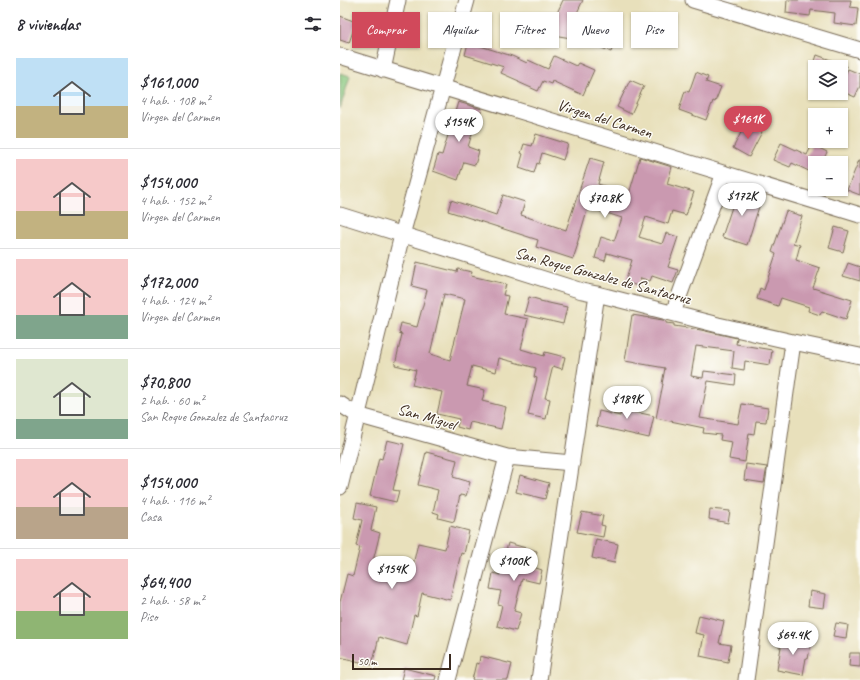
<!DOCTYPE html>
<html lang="es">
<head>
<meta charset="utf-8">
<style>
  body { margin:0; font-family:Caveat,sans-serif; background:#f7f7f7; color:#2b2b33; height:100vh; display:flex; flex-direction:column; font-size:15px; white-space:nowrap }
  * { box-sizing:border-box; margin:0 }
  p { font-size:13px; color:#7c7c81 }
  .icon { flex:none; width:22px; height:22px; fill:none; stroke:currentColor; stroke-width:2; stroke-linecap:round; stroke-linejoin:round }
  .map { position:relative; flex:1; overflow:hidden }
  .side { display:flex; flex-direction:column; background:#fff; width:340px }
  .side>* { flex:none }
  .hud { position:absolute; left:12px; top:12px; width:380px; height:36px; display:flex; gap:8px }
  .buttons { position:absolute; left:468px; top:60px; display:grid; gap:8px }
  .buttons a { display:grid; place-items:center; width:40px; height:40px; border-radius:0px; background:#fff; box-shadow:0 1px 3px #0004; font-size:20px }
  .scale { position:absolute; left:12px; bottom:10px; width:99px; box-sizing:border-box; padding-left:4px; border:2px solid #3b2a1e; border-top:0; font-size:11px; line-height:14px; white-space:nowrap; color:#3b2a1e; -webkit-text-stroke:3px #fdfcf7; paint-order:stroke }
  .price { position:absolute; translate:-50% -34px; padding:0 9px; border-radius:14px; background:#fff; color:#222; font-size:13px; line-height:26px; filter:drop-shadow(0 1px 2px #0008) }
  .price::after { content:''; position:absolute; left:50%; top:24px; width:12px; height:9px; margin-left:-6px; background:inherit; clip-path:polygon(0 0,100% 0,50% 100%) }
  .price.on { background:#d1495b; color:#fff }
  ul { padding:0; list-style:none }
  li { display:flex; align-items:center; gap:12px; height:100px; padding:0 16px }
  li+li { border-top:1px solid #e1e1e2 }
  li span { display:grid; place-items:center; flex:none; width:112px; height:80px; border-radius:0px; color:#555 }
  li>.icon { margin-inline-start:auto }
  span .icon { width:48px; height:48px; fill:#fffc; stroke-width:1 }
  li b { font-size:17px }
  h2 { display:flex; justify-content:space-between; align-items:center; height:48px; padding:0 16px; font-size:17px }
  .chip { padding:0 14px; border-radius:0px; background:#fff; box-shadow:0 1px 3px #0004; font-size:14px; line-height:36px }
  .chip.on { background:#d1495b; color:#fff }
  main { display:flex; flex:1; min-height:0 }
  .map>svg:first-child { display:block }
</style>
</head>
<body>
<main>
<section class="side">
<h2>8 viviendas<svg class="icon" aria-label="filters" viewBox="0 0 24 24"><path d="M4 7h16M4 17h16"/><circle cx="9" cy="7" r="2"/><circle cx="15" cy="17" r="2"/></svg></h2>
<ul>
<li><span style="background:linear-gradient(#bfe0f5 60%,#c2b280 0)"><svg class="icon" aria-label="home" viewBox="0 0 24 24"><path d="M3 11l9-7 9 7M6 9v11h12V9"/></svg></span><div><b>$161,000</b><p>4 hab. · 108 m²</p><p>Virgen del Carmen</p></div></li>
<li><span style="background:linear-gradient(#f6c9c9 65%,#c2b280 0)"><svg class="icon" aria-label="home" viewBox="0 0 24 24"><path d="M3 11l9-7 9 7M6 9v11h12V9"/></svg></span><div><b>$154,000</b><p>4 hab. · 152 m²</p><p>Virgen del Carmen</p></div></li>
<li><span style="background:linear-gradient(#f6c9c9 70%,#7fa58c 0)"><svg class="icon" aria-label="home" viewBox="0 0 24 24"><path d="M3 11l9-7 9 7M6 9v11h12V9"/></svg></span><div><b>$172,000</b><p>4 hab. · 124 m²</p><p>Virgen del Carmen</p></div></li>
<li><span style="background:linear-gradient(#dfe7d0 75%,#7fa58c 0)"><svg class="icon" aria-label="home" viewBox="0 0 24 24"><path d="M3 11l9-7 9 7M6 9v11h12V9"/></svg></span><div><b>$70,800</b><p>2 hab. · 60 m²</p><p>San Roque Gonzalez de Santacruz</p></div></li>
<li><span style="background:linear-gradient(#f6c9c9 60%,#b9a48a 0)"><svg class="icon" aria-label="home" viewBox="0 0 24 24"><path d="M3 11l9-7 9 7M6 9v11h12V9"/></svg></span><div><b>$154,000</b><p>4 hab. · 116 m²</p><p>Casa</p></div></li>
<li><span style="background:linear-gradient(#f6c9c9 65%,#8fb573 0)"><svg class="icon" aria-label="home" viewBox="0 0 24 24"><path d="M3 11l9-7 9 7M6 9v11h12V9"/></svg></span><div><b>$64,400</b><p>2 hab. · 58 m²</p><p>Piso</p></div></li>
</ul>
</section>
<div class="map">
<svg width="520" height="680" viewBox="0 0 520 680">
  <rect width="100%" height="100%" fill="#fdfcf7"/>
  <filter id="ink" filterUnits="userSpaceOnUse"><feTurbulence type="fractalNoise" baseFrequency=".025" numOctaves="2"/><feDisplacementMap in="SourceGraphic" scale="8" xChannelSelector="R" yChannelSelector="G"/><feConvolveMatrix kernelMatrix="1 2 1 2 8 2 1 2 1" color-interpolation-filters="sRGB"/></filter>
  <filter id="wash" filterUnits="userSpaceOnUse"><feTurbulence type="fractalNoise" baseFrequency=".012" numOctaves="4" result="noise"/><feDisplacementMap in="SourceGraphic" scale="16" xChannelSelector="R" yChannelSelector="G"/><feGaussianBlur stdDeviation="0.9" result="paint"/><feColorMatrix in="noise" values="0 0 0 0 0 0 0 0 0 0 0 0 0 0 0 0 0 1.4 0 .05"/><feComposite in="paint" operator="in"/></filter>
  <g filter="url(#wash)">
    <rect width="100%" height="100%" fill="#e8e0bb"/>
    <!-- green -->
    <path fill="#89c87f" stroke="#62794e" d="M0 73 10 76 0 109Z"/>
    <g id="blocks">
      <!-- building -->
      <path fill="#ca99b0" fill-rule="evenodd" d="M223 0H243L230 28 251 37 254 29 276 39 271 52 248 42 249 41 219 36 204 29 202 33 185 31 189 22 188 21 192 13 213 22Z
        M447 0H511L510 7 518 8 516 26 494 23 495 13 471 10 470 16 446 13Z
        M0 16 16 22 9 43 0 40Z
        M128 43 134 45V44L172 56 187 63 188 60 208 69 214 56 236 66 238 63 254 70 243 95 212 81 211 84 203 81 198 91 178 82 179 81 161 73 164 67 125 55Z
        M477 55 507 66V67H473Z
        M508 69 520 74V86L515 97 501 91V83Z
        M356 72 368 77 366 82 381 87 375 102 373 101 366 120 339 110 345 91 349 92Z
        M290 80 304 86 291 114 277 107Z
        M118 102 142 109 137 124H135L128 147 139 151 135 165 124 162 118 180 93 171 98 154 102 155Z
        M406 123 422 132 409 157 393 148Z
        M196 134 228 144 223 160 202 153 199 164 197 163 194 173 179 168 183 154 181 153 184 144 192 146Z
        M475 138V146L487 152 482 163H475V174L452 163 450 167 433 160 441 143 467 155Z
        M300 157 332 167 327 184 354 192 346 215 332 211 328 224 306 217 299 237 322 244 326 233 338 237 328 267 338 270 333 283 312 276 310 281 301 278 298 286 285 282 292 260 267 253 265 261 255 258 261 237 274 241 282 218 248 207 237 244H238L233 259 196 247 198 240 108 211 111 200 156 215 163 195 185 202 181 215 226 230 250 158 264 162 258 184 289 194Z
        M519 160H520V195L507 190Z
        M398 189 422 197 407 245 382 237Z
        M446 211 462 216 453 243 460 245 456 260 480 268 473 288 512 300 506 319 482 311 480 315 468 311 469 307 441 298 438 306 417 299 420 288 424 290 436 254 432 252Z
        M495 227 509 231 503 252 489 248Z
        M77 262 117 272 118 269 132 272 131 276 166 284 163 295 168 296 164 314 188 319 181 349 204 356 205 352 225 357 222 369 213 366 205 398 210 399 206 419 188 415 197 378 194 377 196 368 159 358 156 372 132 366 127 386 145 390 142 401 166 407 161 429 130 422 128 430 117 427 119 419 97 414 102 392 72 385 76 370 55 365 62 334 59 333 61 323 77 327 87 290 72 286ZM104 294 125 299 110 360 90 354Z
        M508 263 520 267V281L503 276Z
        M189 297 200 300V301L227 307 223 324 184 315Z
        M292 315 323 320 326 321V323L334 324V326L361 330 397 338 396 344 432 350 430 365 405 361 404 370 392 368 394 351 356 346 351 376 363 378 364 371 396 375 395 385 368 381 360 418 398 424 402 404 428 408 426 422 416 421 414 434 409 433 405 462 389 459 392 442 380 440 381 435 363 433 364 428 316 418 323 384H322L325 368 285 361Z
        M283 395 293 396 291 411 314 416 309 438 256 426 259 411 280 416Z
        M47 440 64 444 53 490 59 491 56 502 30 496 39 458 42 459Z
        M86 452 117 460 113 477 130 482 126 496 120 495 114 522 98 518 99 514 93 512 98 490 78 485Z
        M406 464 427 467 424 483 404 480Z
        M180 475 209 483 205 499 176 492Z
        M17 503 36 507 31 530 40 533 32 565 56 571 59 562 73 565 78 543 105 549 110 526 129 531 124 554 121 553 110 600 82 593 77 616 74 615 67 645 39 637 32 665 0 657V602L7 574 13 576 20 547 16 546 22 520 14 518Z
        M370 509 390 511 388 523 369 519Z
        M242 512 263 516 261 525 265 526 263 537 237 532Z
        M256 539 278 544 274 563 252 558Z
        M168 543 197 551 193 567 202 570 199 583 182 579 174 611 181 613 176 631 157 626 162 605 158 604 161 591 150 589 153 573 160 575Z
        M470 591 486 594 484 608 468 606Z
        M359 615 384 621 379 643 391 645 388 662 360 656 364 635 355 633Z
        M496 623 508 625 506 638 493 636Z
        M440 637 471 643 468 659 466 658 463 675 437 670 441 647H439Z
        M510 653H520V667L509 666Z
        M140 656 172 664 168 680H132L136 663 139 664Z
        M64 668 96 676 95 680H61Z"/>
    </g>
  </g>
  <g filter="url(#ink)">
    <use href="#blocks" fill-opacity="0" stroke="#786a55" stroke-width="1"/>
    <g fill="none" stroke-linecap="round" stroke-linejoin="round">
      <!-- minor casing -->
      <g stroke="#786a55" stroke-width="17">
        <path id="minor" d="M353 0 520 50
          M0 56 520 215
          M43 70 58 0
          M0 215 242 291 257 294 378 325 453 342 520 356
          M333 313 384 173
          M0 404 17 415 167 457
          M0 487 62 235 127 0
          M108 680 167 457 232 463
          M199 680 257 294
          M406 680 453 342"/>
      </g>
      <!-- minor -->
      <use href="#minor" stroke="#fff" stroke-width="15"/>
    </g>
  </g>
  <g text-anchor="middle" stroke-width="3" stroke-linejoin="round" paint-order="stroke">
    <!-- street labels -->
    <g font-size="16" fill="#3b2a1e" stroke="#fdfcf7">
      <text transform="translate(265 118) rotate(17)" y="6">Virgen del Carmen</text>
      <text transform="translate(263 275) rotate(15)" y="6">San Roque Gonzalez de Santacruz</text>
      <text transform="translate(87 416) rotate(16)" y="6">San Miguel</text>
    </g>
  </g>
</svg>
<div class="buttons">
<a><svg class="icon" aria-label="layers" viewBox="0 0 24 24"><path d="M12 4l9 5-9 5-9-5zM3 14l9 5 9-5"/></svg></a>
<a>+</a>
<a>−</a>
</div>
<div class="scale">50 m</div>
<b class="price on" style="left:408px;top:140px">$161K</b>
<b class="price" style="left:119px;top:143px">$154K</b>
<b class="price" style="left:402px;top:217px">$172K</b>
<b class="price" style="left:265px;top:219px">$70.8K</b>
<b class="price" style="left:287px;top:420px">$189K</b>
<b class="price" style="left:174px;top:582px">$100K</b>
<b class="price" style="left:52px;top:590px">$154K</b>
<b class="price" style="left:453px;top:656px">$64.4K</b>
<div class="hud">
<a class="chip on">Comprar</a>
<a class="chip">Alquilar</a>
<a class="chip">Filtros</a>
<a class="chip">Nuevo</a>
<a class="chip">Piso</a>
</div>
</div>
</main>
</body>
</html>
